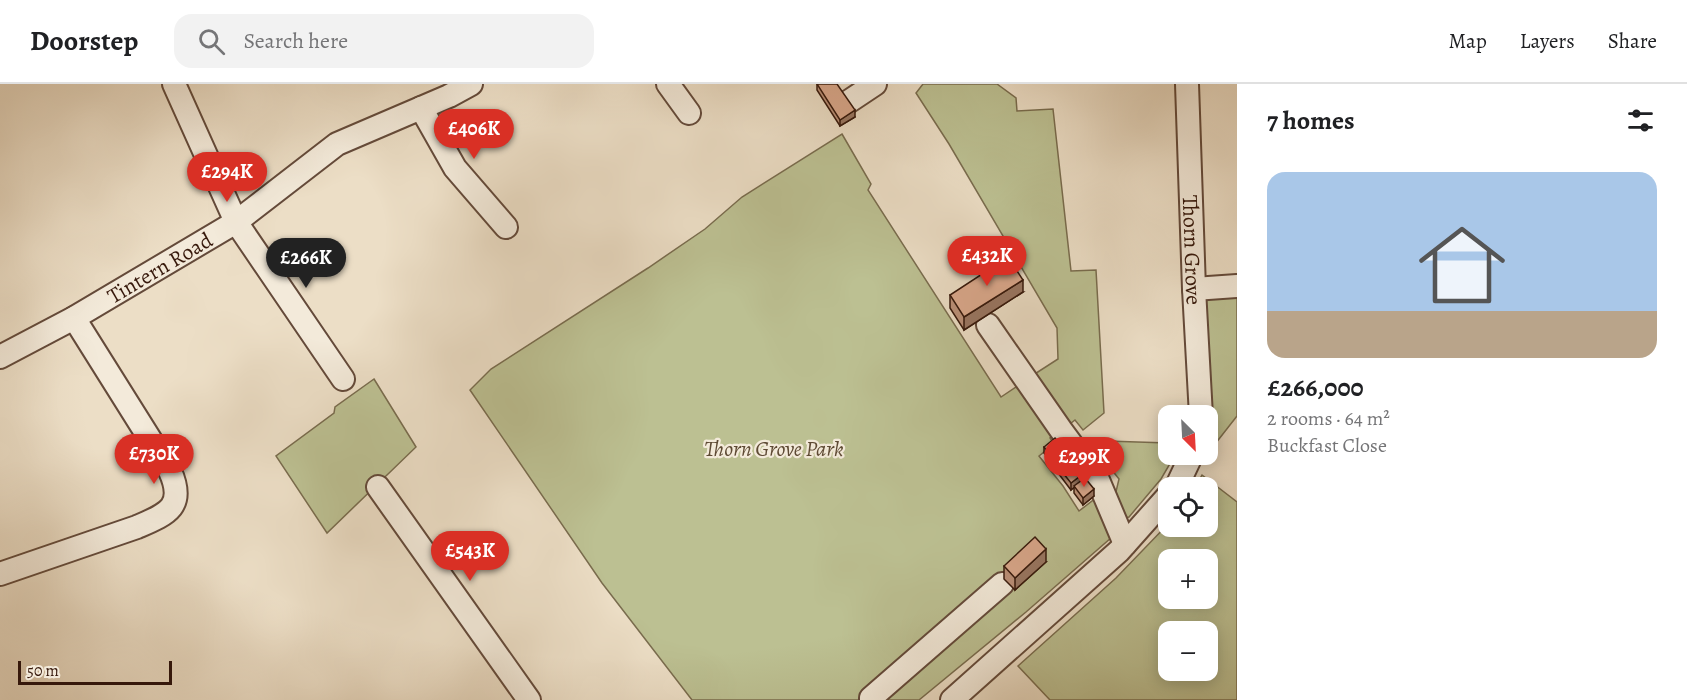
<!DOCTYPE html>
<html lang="en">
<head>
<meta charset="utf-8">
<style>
  body { margin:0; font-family:Alegreya,serif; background:#f2f2f2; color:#202124; height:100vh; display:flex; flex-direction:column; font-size:22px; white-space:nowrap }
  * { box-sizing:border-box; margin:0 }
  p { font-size:20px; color:#757577 }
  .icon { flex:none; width:33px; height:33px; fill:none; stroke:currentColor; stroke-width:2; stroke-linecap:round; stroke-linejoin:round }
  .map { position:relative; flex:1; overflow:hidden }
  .drawer { display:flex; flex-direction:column; background:#fff; width:450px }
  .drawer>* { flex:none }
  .needle { width:39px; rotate:156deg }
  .buttons { position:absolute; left:1158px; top:321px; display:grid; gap:12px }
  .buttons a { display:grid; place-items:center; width:60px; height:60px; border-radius:12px; background:#fff; box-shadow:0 3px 15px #0003; font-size:30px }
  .scale { position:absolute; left:18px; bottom:15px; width:154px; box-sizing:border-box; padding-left:6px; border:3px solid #36180b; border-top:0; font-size:16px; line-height:21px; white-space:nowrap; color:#36180b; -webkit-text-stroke:4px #f3eada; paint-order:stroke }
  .price { position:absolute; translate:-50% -51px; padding:0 14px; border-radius:21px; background:#d93025; color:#fff; font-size:20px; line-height:39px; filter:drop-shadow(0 2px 3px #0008) }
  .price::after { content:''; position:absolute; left:50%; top:36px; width:18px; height:14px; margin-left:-9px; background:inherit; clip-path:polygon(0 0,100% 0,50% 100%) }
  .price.current { background:#222; color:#fff }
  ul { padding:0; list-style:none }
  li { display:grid; align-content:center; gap:12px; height:318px; padding:0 30px }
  li span { display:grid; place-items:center; height:186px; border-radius:18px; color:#555 }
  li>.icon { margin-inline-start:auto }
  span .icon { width:108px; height:108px; fill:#fffc; stroke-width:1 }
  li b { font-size:26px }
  h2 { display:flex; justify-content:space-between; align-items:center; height:72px; padding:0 30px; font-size:26px }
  header { display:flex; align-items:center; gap:36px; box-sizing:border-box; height:84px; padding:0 30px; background:#fff; border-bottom:2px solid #e0e0e0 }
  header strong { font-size:28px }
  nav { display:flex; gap:33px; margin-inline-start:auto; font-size:21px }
  .search { width:420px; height:54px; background:#f2f2f2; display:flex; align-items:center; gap:15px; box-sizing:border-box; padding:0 21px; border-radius:18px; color:#757577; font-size:22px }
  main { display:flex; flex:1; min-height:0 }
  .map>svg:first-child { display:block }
</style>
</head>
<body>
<header>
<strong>Doorstep</strong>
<div class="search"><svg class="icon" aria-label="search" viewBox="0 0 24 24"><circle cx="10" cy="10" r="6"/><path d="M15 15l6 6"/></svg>Search here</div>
<nav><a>Map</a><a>Layers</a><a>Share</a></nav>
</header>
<main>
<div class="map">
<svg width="1237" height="616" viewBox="0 0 1237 616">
  <rect width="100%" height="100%" fill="#ecdec6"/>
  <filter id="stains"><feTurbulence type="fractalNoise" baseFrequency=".00333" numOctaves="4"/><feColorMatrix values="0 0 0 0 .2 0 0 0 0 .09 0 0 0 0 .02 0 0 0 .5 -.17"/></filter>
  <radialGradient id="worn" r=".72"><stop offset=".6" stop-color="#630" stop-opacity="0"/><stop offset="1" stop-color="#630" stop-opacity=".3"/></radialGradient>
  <!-- green -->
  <path fill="#bcc092" stroke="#796c4e" stroke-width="1.5" fill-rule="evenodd" d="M923 0H997L1016 14 1017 27 1053 25 1071 187 1096 186 1104 329 1083 346 1075 336 1066 343 1030 293 1058 275 1057 244 949 60 916 9Z
    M842 50 871 100 868 106 1001 313 1022 299 1058 348 1050 354 1054 360 1039 372 1063 402 1079 427 1096 414 1112 453 1026 528 919 616H692L602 499 470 306 491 285 648 184 705 145 742 113Z
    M1237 202V332L1208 369V332L1194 205Z
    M374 295 416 363 327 449 276 372 334 329 335 323Z
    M1106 357 1168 359V370L1175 371 1161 395 1129 433 1125 434 1115 412 1119 395 1103 375 1106 370Z
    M1202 391 1237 418V616H1050L1018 582 1116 494 1168 440V442H1208V404L1195 403ZM1168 476H1208V514H1168ZM1168 548H1208V586H1168Z"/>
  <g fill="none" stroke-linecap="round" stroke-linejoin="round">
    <!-- minor casing -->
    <g stroke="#644a3a" stroke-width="26">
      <g id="minor">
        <path d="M174 0 236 138 343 295"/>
        <path d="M668 0 689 29"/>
        <path id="s1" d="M1187 0 1194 205 1201 332"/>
        <path d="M848 18 875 0"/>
        <path d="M421 24 455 84 506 143"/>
        <path d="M1194 205 1237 202"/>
        <path d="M988 241 1061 346 1098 396 1125 460"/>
        <path id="s2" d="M0 273 74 234 236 138 337 60 449 12 471 0"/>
        <path d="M378 403 529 616"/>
        <path d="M1176 404 1192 370"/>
        <path d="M0 490 137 443C167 430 186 423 170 387L74 234"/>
        <path d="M871 616V614L1002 500"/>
        <path d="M952 616 1119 467 1168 412"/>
      </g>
    </g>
    <!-- minor -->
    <use href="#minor" stroke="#f3eada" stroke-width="22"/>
  </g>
  <!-- wall -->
  <path fill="#bb9078" stroke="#36180b" stroke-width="1.5" d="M817 0 855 33 840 42 817 6Z
    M1023 208 964 246 950 224V211Z
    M1044 363 1066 370 1084 395 1094 412 1083 421 1074 409V403L1071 406 1055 385V382L1044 369Z
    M1046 478 1015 506 1004 495V482Z"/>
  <!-- shaded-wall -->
  <path fill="#997662" stroke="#36180b" stroke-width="1.5" d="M855 26V33L840 42V36Z
    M1023 196V208L964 246V233Z
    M1066 367V374L1055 379 1054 382V376Z
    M1084 389V395L1071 406V399Z
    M1094 405V412L1083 421V414Z
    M1046 465V478L1015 506V494Z"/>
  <!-- building -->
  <path fill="#daa88c" stroke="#36180b" stroke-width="1.5" d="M817 0H837L855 26 840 36Z
    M1008 173 1023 196 964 233 950 211Z
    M1055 354 1066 367 1054 376 1044 363Z
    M1068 368 1084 389 1071 399 1055 379Z
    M1085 394 1094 405 1083 414 1074 402Z
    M1035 453 1046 465 1015 494 1004 482Z"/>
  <g text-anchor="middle" stroke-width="4.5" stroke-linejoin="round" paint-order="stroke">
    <!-- street labels -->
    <g font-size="22" fill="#36180b" stroke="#f3eada">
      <text dy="8" stroke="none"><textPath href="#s1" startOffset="166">Thorn Grove</textPath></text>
      <text dy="8" stroke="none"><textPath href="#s2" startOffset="183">Tintern Road</textPath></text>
    </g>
    <!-- park labels -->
    <g font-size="22" font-style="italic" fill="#5e4a34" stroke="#f3eada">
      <text x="774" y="372">Thorn Grove Park</text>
    </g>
  </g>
  <rect width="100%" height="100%" filter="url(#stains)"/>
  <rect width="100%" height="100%" fill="url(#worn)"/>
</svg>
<div class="buttons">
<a><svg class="needle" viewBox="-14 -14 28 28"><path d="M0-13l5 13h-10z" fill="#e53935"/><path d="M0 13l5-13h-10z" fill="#757577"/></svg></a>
<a><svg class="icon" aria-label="locate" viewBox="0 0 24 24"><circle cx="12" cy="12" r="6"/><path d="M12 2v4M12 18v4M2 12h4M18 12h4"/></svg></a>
<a>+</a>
<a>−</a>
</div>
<div class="scale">50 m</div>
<b class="price" style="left:474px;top:76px">£406K</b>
<b class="price" style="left:227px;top:119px">£294K</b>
<b class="price" style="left:987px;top:203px">£432K</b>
<b class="price current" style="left:306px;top:205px">£266K</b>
<b class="price" style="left:154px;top:401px">£730K</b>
<b class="price" style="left:1084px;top:404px">£299K</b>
<b class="price" style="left:470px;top:498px">£543K</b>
</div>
<section class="drawer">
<h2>7 homes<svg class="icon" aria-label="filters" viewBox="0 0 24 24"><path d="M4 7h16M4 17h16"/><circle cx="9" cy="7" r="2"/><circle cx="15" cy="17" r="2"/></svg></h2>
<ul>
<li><span style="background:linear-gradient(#a9c7e8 75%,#b9a48a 0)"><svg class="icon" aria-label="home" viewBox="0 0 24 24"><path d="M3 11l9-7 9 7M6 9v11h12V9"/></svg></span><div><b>£266,000</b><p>2 rooms · 64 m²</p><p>Buckfast Close</p></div></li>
</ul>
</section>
</main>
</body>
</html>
